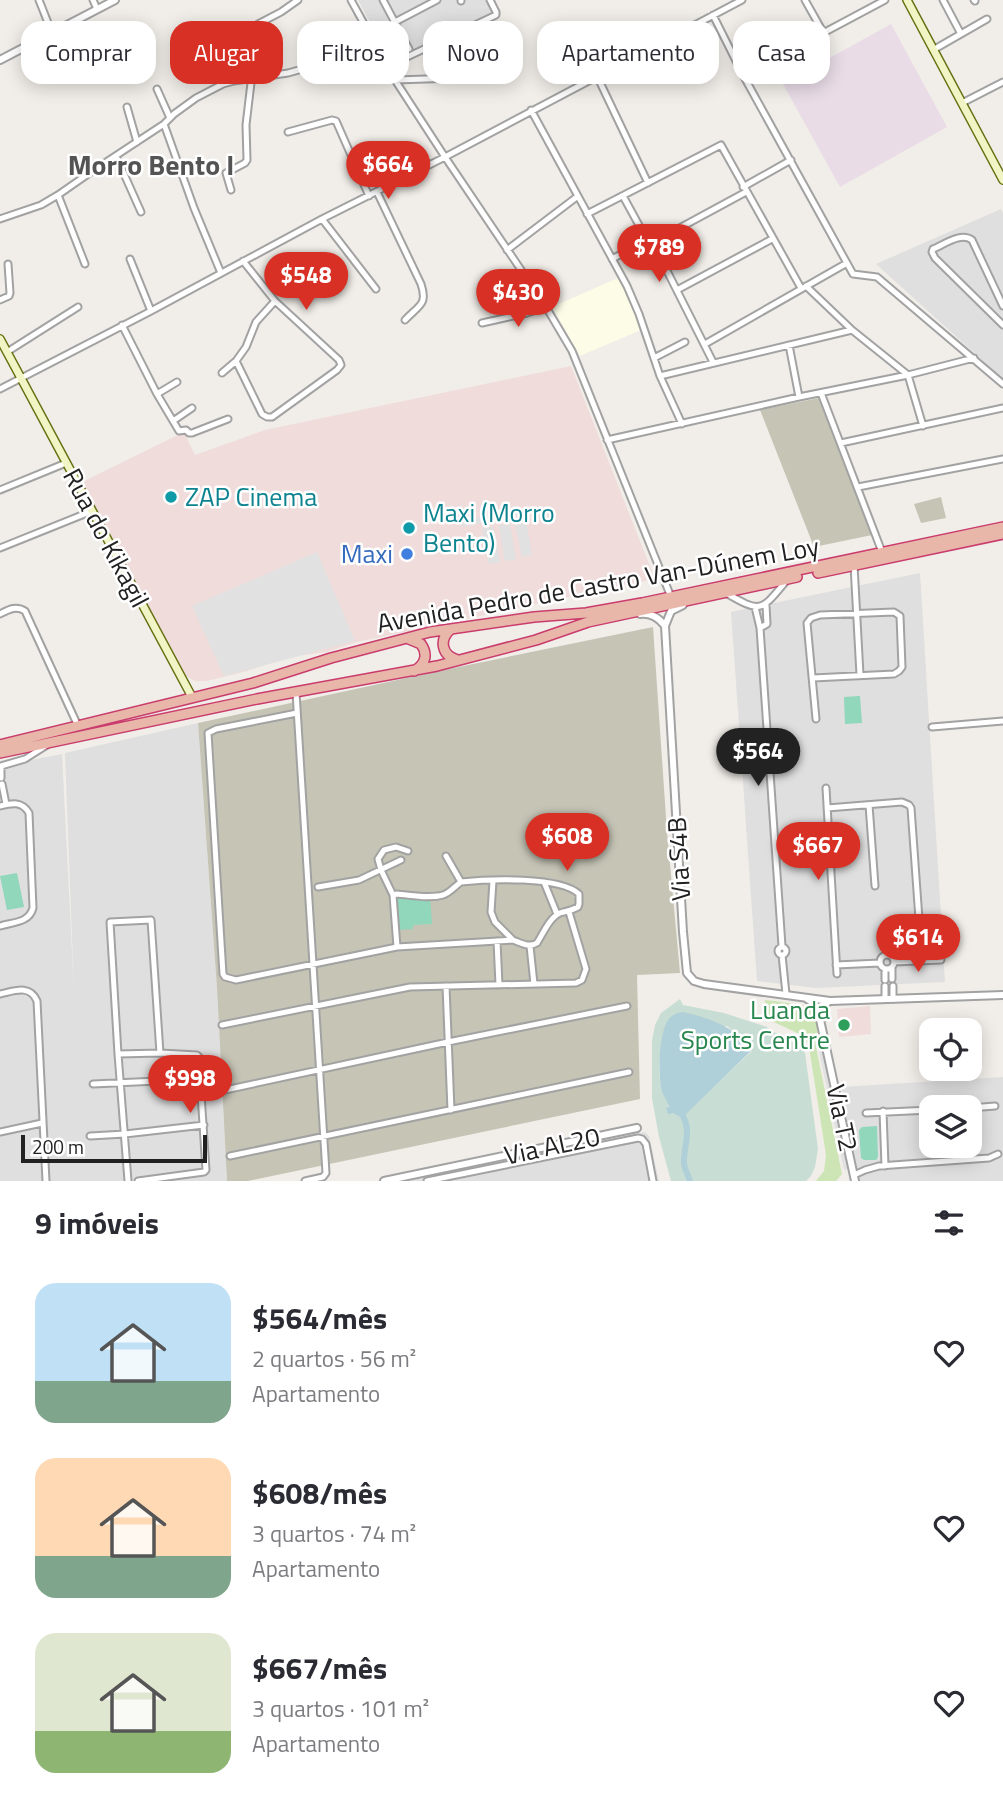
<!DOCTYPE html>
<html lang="pt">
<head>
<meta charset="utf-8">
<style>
  body { margin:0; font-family:"Titillium Web",sans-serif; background:#f2f2f3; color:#2b2b33; height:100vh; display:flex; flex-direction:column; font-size:26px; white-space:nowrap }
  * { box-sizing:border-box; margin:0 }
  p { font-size:23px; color:#7c7c81 }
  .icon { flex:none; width:38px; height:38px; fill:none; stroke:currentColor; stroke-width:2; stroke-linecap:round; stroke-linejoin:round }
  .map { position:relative; height:1181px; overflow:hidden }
  .sheet { display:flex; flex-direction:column; background:#fff; flex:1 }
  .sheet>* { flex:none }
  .hud { position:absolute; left:21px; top:21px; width:962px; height:63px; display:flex; gap:14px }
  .controls { position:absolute; left:919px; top:1018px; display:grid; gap:14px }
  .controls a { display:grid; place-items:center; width:63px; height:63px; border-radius:14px; background:#fff; box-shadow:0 4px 18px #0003; font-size:35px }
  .scale { position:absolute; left:21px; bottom:18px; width:186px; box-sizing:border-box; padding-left:7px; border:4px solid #212121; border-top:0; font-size:19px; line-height:24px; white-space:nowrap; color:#212121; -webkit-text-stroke:5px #fff; paint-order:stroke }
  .price { position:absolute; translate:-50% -60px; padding:0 16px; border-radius:24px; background:#d93025; color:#fff; font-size:23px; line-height:46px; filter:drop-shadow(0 2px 4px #0008) }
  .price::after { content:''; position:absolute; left:50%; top:42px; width:21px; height:16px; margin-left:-10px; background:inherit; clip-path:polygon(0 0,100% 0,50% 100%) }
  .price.on { background:#222; color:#fff }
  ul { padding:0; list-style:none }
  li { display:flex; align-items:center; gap:21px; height:175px; padding:0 35px }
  li span { display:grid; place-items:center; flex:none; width:196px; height:140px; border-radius:21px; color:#555 }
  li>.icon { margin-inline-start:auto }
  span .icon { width:84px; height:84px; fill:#fffc; stroke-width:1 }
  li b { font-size:30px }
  h2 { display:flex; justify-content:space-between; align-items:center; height:84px; padding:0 35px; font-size:30px }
  .pill { padding:0 24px; border-radius:21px; background:#fff; box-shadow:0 4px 18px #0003; font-size:24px; line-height:63px }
  .pill.on { background:#d93025; color:#fff }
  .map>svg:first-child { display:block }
</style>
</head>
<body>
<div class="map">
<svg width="1003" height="1181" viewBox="0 0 1003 1181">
  <rect width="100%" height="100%" fill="#f1eee9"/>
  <!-- residential -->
  <path fill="#dfdfdf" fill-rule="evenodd" d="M358 0H488L494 12 391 61Z
    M1001 209 1003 213V379L876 264Z
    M920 573 945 982 816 988 757 981 731 612Z
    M198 723 217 988 227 1181H0V766L62 754 74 991 65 753Z
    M1003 1077V1181H858L841 1087ZM931 1108H970V1146H931Z
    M645 1132 649 1136 659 1181H406Z"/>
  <!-- commercial -->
  <path fill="#efdcdb" d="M571 366 655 579 357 642 327 652 289 657 247 671 207 681H195L186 676 78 484 184 432 195 455 265 430Z
    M870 1006 871 1034 839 1037 837 1009Z"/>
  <!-- industrial -->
  <path fill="#e9dce7" d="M891 24 947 127 840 187 783 84Z"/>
  <!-- education -->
  <path fill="#fcfce7" d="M618 278 631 303 641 330 580 356 552 307Z"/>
  <!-- construction -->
  <path fill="#c5c4b5" d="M819 398 872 535 814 547 760 410Z
    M941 497 946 518 921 523 914 504Z
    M653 627 667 832 680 973 637 975 640 1099 248 1181H227L217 988 198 723 434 672Z"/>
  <!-- grass -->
  <path fill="#cde5b5" d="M765 1000C773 1001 806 1004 811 1008 820 1014 817 1038 816 1047L842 1174 836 1181H816L824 1171 826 1155 809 1047 804 1036 767 1019Z"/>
  <!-- wetland -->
  <path fill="#c8ddd3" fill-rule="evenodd" d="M680 999 683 1005 724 1013 767 1027 770 1030 800 1046 805 1053 818 1149 815 1167 811 1176 806 1181H671L659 1137 652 1098V1040L655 1025 661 1013ZM727 1026 739 1036 749 1040 745 1042 752 1051 682 1117 673 1113H668C671 1101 662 1093 660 1082 658 1066 661 1047 664 1031Z"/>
  <!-- pitch -->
  <path fill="#90d7bb" d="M860 696 862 723 845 724 844 697Z
    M17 873 24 907 7 910 0 876Z
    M430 896 432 924 413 925V929L397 930 395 898Z
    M877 1126 878 1157 876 1160H864L861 1158 859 1130 862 1127Z"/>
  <!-- parking -->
  <path fill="#e1e1e1" d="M530 507 531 513 462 527 461 521Z
    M526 521 532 555 522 557 515 523Z
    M510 524 516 559 505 561 499 526Z
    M493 527 500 562 489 564 482 529Z
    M317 552 355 641 224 676 192 606Z
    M824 1046 849 1169 844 1170 818 1047Z"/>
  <!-- water -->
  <path fill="#afd0d9" d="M683 1012C704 1017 722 1022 739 1036L743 1033 749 1039 746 1043 752 1050 682 1118 673 1113 668 1114 666 1108 669 1107C667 1099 662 1095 661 1087 658 1071 659 1034 668 1020 672 1015 676 1013 683 1012Z"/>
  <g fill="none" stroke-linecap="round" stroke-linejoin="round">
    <!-- canal -->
    <path stroke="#afd0d9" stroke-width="6" d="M683 1116C692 1133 683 1146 684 1164 685 1170 688 1175 690 1181"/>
    <!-- minor casing -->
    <g stroke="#a2a2a2" stroke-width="9">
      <path id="minor" d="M39 0 52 33
        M93 0 97 9
        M351 0 395 80 445 157 546 307 572 351 671 597
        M383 0 409 49
        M461 0V1
        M805 0 823 32
        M943 0 961 34
        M974 0 975 1
        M713 15 743 75 853 274 877 277 1003 384
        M395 22 437 0
        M387 48 404 39
        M933 50 987 19
        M388 66 496 15V12L490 0
        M752 71 885 0
        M597 76 648 183
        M395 80 456 78 485 62
        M157 89 170 118
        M962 103 1003 82
        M127 107 137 142
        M531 110 627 286 639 314 660 376 682 424
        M164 124 194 208 221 273
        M288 132 332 120 336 121 369 196
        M116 156 141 212
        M743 187 791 160
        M231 190 226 173 245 163 247 160 246 125 258 24 281 12 298 0
        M377 192 421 284C428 305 419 305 405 320
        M58 195 85 264
        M623 196 647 240 661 259 713 362
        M587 214 721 145 801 288
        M0 219 41 205 58 195 91 172 164 124 174 114 196 98 223 84 234 81 288 73 313 66 351 67 386 62
        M322 219 376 289
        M650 244 746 192
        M507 250 578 196
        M130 259 151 311
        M612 259 647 240
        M806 286 852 330 908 375 923 426
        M677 290 772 239
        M0 300 9 296 10 293 8 264
        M1003 306 972 240C961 232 945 244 933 249L932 252 935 258 1003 325
        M482 323 527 313 546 307
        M122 325 157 394 179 431 186 430 189 433H192L228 419
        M705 344 847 263
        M789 345 799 397
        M7 352 78 307
        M654 358 685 342
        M236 361 262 414 267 417H272L337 370 341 365 339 360 275 301 243 261
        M222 373 236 361 246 347 256 322 275 301
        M660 376 852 330
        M0 389 151 311 322 219 445 157 742 0
        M821 393 882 552
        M157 394 177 382
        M173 421 192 408
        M607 440 799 397 908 375 974 358
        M841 443 1003 408
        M858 487 1003 459
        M0 490 66 463
        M0 548 92 511
        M854 565 860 675
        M726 593C762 614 761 611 787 580
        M755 607 760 628 782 946
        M0 614C8 610 16 605 25 611L78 726
        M760 628 767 624 766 605
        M813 678 894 674 899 671 902 667 900 616 894 612 820 615 811 618 807 623 816 719
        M296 692 326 1173 323 1177 305 1181
        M297 713 216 729 208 733 223 974 225 977 236 980 397 947 513 940C521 943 529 948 537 943 543 934 549 918 560 913 566 911 571 911 578 907L579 904V894C560 876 488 879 461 882 455 886 450 893 443 895 429 899 411 895 397 894L393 895
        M932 727 1003 721
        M1 778V766L25 759 47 745
        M2 784 6 804
        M826 788 837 974
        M869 805 875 886
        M0 806C12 803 22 801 29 813L33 908C29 923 13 922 0 926
        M827 808 902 802 909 805 911 808 920 933 917 938 893 959
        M446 856 461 882
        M493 881 491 912 495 922 513 940
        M544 882 557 914
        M318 887 359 880 401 860
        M497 941 499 985
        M530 946 534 984
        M778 951a4 4 0 1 1 8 0a4 4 0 1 1-8 0Z
        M397 947 393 895 381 870 378 859 384 850 396 847 408 851
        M782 955 786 994
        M880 962a7 7 0 1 1 14 0a7 7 0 1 1-14 0Z
        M894 962 941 960
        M836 965 880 963
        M892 967V979
        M885 969V980
        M446 986 451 1110
        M885 986V999
        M893 986V999
        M0 994C14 991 30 984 37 1001L46 1181
        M222 1025 410 987 576 983 582 980 586 969 569 912
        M118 1054 160 1053 197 1055 200 1058V1079L206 1170 204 1172 138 1181
        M93 1084 200 1079
        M225 1090 448 1042 627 1006
        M970 1108 995 1106
        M883 1111 885 1166
        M866 1113 931 1110
        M0 1132 42 1123
        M90 1136 125 1134 204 1125
        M230 1156 629 1072
        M854 1175 865 1170 879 1166 989 1158 998 1154
        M128 1181 118 1054 110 922 151 920 160 1053
        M427 1181 638 1138 642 1139 646 1144 653 1181"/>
    </g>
    <!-- tertiary casing -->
    <g stroke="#a2a2a2" stroke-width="10">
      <path id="tertiary" d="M0 60 115 0
        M683 605 671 611 665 626 683 932 687 973 694 981 704 984 830 1001
        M640 614C651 613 658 617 665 626
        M807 999 814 1003 819 1015 855 1181
        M819 1013 821 1006 830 1001 1003 995
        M384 1181 637 1128"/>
    </g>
    <!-- secondary casing -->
    <g stroke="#666f11" stroke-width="10">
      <path id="secondary" d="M907 0 1003 180
        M0 339 192 697"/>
    </g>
    <!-- trunk casing -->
    <g stroke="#c93c6d" stroke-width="12">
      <path id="trunk" d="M818 573 1003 534
        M451 629C438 640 442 656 458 660
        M409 639 421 644C428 654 426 664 414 671
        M0 745 253 683 331 658 430 632 534 617 586 613 642 603 1003 527
        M0 753 257 699 437 666 536 640 588 622 797 577"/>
    </g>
    <!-- minor -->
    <use href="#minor" stroke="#fff" stroke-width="5"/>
    <!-- tertiary -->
    <use href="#tertiary" stroke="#fff" stroke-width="6"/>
    <!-- secondary -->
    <use href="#secondary" stroke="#f1f4c4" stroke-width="7"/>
    <!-- trunk -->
    <use href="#trunk" stroke="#e9b7aa" stroke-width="9"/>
  </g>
  <!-- markers -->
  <g fill="#0f9aa8" stroke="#fff" stroke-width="2.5">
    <circle cx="171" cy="497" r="7"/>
    <circle cx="409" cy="528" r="7"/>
  </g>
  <circle fill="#3f7fe0" stroke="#fff" stroke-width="2.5" cx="407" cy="554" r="7"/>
  <circle fill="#2e9e5b" stroke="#fff" stroke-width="2.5" cx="844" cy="1025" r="7"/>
  <g text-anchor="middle" stroke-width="5" stroke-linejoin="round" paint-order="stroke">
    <!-- culture labels -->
    <g font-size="26" fill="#0d838f" stroke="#fff" text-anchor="start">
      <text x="185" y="506">ZAP Cinema</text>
      <text x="423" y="522">Maxi (Morro<tspan x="423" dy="30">Bento)</tspan></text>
    </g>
    <!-- street labels -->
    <g font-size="26" fill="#212121" stroke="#fff">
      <text transform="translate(106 538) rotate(62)" y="9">Rua do Kikagil</text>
      <text transform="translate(598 585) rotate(-10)" y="9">Avenida Pedro de Castro Van-Dúnem Loy</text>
      <text transform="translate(679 859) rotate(-93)" y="9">Via S4B</text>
      <text transform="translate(842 1118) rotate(78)" y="9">Via T2</text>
      <text transform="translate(552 1146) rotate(-12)" y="9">Via AL20</text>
    </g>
    <!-- shop labels -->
    <g font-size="26" fill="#366cbe" stroke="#fff" text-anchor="end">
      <text x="393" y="563">Maxi</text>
    </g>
    <!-- leisure labels -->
    <g font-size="26" fill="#27864d" stroke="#fff" text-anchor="end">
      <text x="830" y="1019">Luanda<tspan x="830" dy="30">Sports Centre</tspan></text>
    </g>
    <!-- neighbourhood labels -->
    <g font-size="28" font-weight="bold" fill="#545454" stroke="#fff">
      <text x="151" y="175">Morro Bento I</text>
    </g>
  </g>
</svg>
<div class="controls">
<a><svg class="icon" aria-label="locate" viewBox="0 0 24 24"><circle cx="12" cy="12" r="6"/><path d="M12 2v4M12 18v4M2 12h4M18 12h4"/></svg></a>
<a><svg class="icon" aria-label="layers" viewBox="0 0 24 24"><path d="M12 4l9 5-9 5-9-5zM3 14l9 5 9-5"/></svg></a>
</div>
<div class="scale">200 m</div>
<b class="price" style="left:388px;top:201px">$664</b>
<b class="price" style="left:659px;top:284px">$789</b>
<b class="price" style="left:306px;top:312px">$548</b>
<b class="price" style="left:518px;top:329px">$430</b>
<b class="price on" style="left:758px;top:788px">$564</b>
<b class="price" style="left:567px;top:873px">$608</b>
<b class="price" style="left:818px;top:882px">$667</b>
<b class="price" style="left:918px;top:974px">$614</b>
<b class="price" style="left:190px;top:1115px">$998</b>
<div class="hud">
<a class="pill">Comprar</a>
<a class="pill on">Alugar</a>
<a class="pill">Filtros</a>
<a class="pill">Novo</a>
<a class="pill">Apartamento</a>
<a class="pill">Casa</a>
</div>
</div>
<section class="sheet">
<h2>9 imóveis<svg class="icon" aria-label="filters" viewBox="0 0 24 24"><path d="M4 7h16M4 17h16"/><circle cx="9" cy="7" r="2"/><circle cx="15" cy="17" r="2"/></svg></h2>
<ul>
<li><span style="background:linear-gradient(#bfe0f5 70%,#7fa58c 0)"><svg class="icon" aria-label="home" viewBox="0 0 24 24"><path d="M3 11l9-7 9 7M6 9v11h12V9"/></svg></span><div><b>$564/mês</b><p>2 quartos · 56 m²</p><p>Apartamento</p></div><svg class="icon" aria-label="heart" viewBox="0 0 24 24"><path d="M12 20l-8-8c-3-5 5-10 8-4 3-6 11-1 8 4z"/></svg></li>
<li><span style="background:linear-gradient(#ffd9b3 70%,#7fa58c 0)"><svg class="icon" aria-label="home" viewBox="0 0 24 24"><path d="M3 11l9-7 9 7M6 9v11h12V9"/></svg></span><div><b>$608/mês</b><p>3 quartos · 74 m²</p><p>Apartamento</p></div><svg class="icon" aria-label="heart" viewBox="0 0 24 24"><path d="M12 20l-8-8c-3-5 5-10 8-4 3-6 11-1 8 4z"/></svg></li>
<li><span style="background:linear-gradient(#dfe7d0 70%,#8fb573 0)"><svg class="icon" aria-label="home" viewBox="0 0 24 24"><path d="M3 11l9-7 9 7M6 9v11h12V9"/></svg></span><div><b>$667/mês</b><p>3 quartos · 101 m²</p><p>Apartamento</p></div><svg class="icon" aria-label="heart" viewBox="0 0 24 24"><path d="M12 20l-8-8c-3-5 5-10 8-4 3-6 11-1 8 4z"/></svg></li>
</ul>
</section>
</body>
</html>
